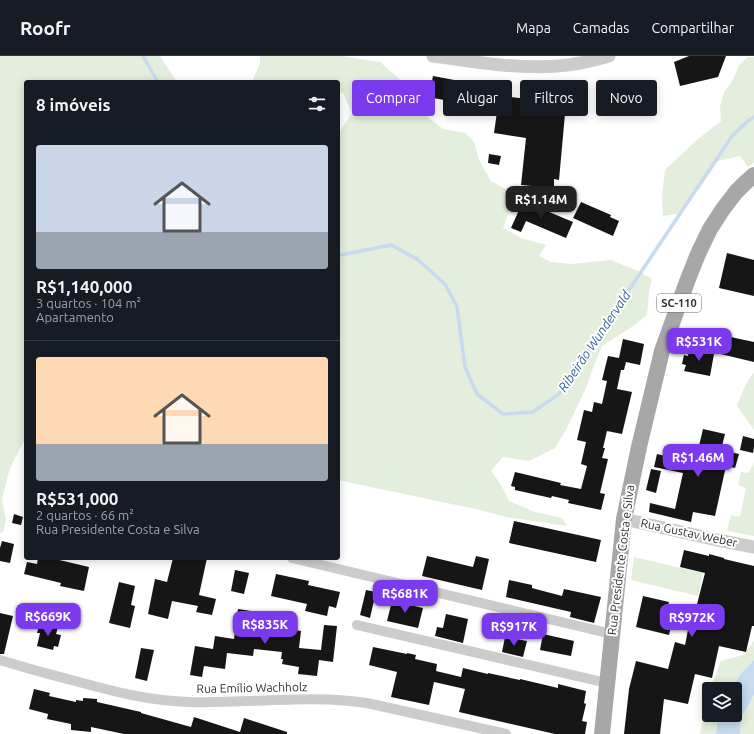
<!DOCTYPE html>
<html lang="pt">
<head>
<meta charset="utf-8">
<style>
  body { margin:0; font-family:Ubuntu,sans-serif; background:#20242c; color:#f1f3f6; height:100vh; display:flex; flex-direction:column; font-size:15px; white-space:nowrap }
  * { box-sizing:border-box; margin:0 }
  p { font-size:13px; color:#9ea1a6 }
  .icon { flex:none; width:22px; height:22px; fill:none; stroke:currentColor; stroke-width:2; stroke-linecap:round; stroke-linejoin:round }
  .map { position:relative; flex:1; overflow:hidden }
  .details { position:absolute; left:24px; top:24px; width:316px; height:480px; display:flex; flex-direction:column; background:#171b24; border-radius:4px; box-shadow:0 2px 10px #0003 }
  .details>* { flex:none }
  .hud { position:absolute; left:352px; top:24px; width:342px; height:36px; display:flex; gap:8px }
  .controls { position:absolute; left:702px; top:626px; display:grid; gap:8px }
  .controls a { display:grid; place-items:center; width:40px; height:40px; border-radius:4px; background:#171b24; box-shadow:0 2px 10px #0003; font-size:20px }
  .price { position:absolute; translate:-50% -34px; padding:0 9px; border-radius:8px; background:#7c3aed; color:#fff; font-size:13px; line-height:26px; filter:drop-shadow(0 1px 2px #0008) }
  .price::after { content:''; position:absolute; left:50%; top:24px; width:12px; height:9px; margin-left:-6px; background:inherit; clip-path:polygon(0 0,100% 0,50% 100%) }
  .price.current { background:#222; color:#fff }
  ul { padding:0; list-style:none }
  li { display:grid; align-content:center; gap:8px; height:212px; padding:0 12px }
  li+li { border-top:1px solid #363941 }
  li span { display:grid; place-items:center; height:124px; border-radius:4px; color:#555 }
  li>.icon { margin-inline-start:auto }
  span .icon { width:72px; height:72px; fill:#fffc; stroke-width:1 }
  li b { font-size:17px }
  h2 { display:flex; justify-content:space-between; align-items:center; height:48px; padding:0 12px; font-size:17px }
  .tag { padding:0 14px; border-radius:4px; background:#171b24; box-shadow:0 2px 10px #0003; font-size:14px; line-height:36px }
  .tag.current { background:#7c3aed; color:#fff }
  header { display:flex; align-items:center; gap:24px; box-sizing:border-box; height:56px; padding:0 20px; background:#171b24; border-bottom:1px solid #363941 }
  header strong { font-size:19px }
  nav { display:flex; gap:22px; margin-inline-start:auto; font-size:14px }
  .map>svg:first-child { display:block }
</style>
</head>
<body>
<header>
<strong>Roofr</strong>
<nav><a>Mapa</a><a>Camadas</a><a>Compartilhar</a></nav>
</header>
<div class="map">
<svg width="754" height="678" viewBox="0 0 754 678">
  <rect width="100%" height="100%" fill="#fff"/>
  <!-- green -->
  <path fill="#e3eedc" d="M0 0H160L177 26H26V381L10 412 2 443 6 464 3 476 0 477Z
    M260 0H341L380 6 407 30 429 62 443 73 466 77 474 86 479 104 491 125 515 138 503 172 521 182 546 189 539 200 551 206 571 208 611 204 638 215 652 223 649 236 647 259 633 270 602 290 594 309 586 332 567 372 555 392 529 405 503 401 491 415 501 429 509 445 535 456 562 462 567 470 506 461 480 454 338 424V78L352 57 343 37 338 35V26H253V23L260 7Z
    M748 1H754V107L748 111 740 100 718 105 699 133 678 158 663 160 662 139 665 114 698 83 721 65 720 50 724 36 733 24 739 9Z
    M754 317V374L737 350C741 340 746 324 754 317Z
    M754 407V480L727 475 731 459 740 461 746 432 738 429 741 416 748 417Z
    M634 501 703 517 698 540 631 524Z
    M754 585V604L741 617 732 633H710L721 605 743 599Z
    M709 635V659H718L716 678H700L702 668 705 660Z
    M754 639V678H740L741 662Z"/>
  <!-- water -->
  <path fill="#c7daef" d="M754 604V639L741 662 740 678H716L718 659H735V633H732L741 617Z"/>
  <g fill="none" stroke-linecap="round" stroke-linejoin="round">
    <!-- stream -->
    <path stroke="#c7daef" stroke-width="3.5" d="M143 0 158 26
      M338 198 340 199 391 189 417 203 445 228 457 251 465 311 477 338 503 358 533 356 560 337 732 80 748 65 754 61"/>
  </g>
  <!-- building -->
  <path fill="#161616" d="M689 0H726L718 21 680 30 674 6Z
    M433 20 481 29 478 43H474L473 49 433 42 434 35H430Z
    M511 41 527 43 566 47 559 124 554 123V132L521 129 526 82 494 77 499 42 511 44Z
    M489 98 501 100 499 109 488 107Z
    M523 145 573 166 566 182 526 165 521 176 511 172Z
    M581 146 611 159 610 161 619 165 613 180 573 162Z
    M727 197 754 204V240L719 232Z
    M712 277 754 286V306L708 295Z
    M623 283 644 288 640 309 626 306 624 314H621L617 333 632 336 622 378 607 375 603 392H605L602 402 608 403 600 437 605 438 601 454 568 447 569 444 552 440 551 442 515 434V431L511 430 515 416 561 427 560 429 581 433 587 410 581 408 586 386 577 384 584 354 592 356 594 346 602 348 607 325 602 324 608 300 619 302Z
    M689 293 714 298 710 320 684 315 686 309 682 308 684 299 688 300Z
    M703 373 725 378 721 394 739 398 735 412 726 410 715 460 693 456 691 466 649 456 650 447 675 453 683 417 654 411 657 398 695 407Z
    M743 380 754 383V391L753 397 740 394Z
    M651 413 661 415 656 437 646 434Z
    M14 458 23 461 21 469 12 467Z
    M514 465 601 484 596 506 509 487Z
    M2 485 14 488 10 507 0 505V492Z
    M684 494 709 500V498L724 502V503L754 510V570H752L746 596 719 590 712 622 695 618 688 648 664 643 660 678H624L629 633 636 605 668 613 675 586 685 589 689 569 672 565 669 579 636 571 643 540 669 546 668 550 695 556 705 517 680 511Z
    M427 500 473 511 476 500 489 503 482 534 422 520Z
    M38 502H51L89 511 84 535 60 530 61 527 24 518 27 506 37 508Z
    M173 502H207L199 539 216 543 212 559 196 556 198 550 172 545 168 563 148 558 155 523 167 526Z
    M235 514 249 517 244 538 231 535Z
    M276 518 309 525 308 529 340 536 336 552 329 550 327 560 305 555 307 548 271 540Z
    M509 524 532 529V532L562 540 564 533 601 541 594 567 570 561 571 556 506 541Z
    M119 526 135 530 131 549 135 550 130 572 109 567Z
    M366 534 376 536 370 562 360 559Z
    M392 545 423 552 418 572 387 565Z
    M238 553 258 556V562L279 564 278 571 301 575 299 592 321 594 324 569 337 570 333 606 319 604 317 620 298 618 299 611 282 608 283 603H281L282 596 254 593 253 600 227 597 225 613 204 610 202 621 190 619 195 590 213 593 215 580 234 583Z
    M0 557 13 560 4 598H0Z
    M446 558 468 563 463 587 435 580 437 571 443 572Z
    M40 567 58 571 56 578 61 579 58 591 54 590 53 594 37 590 40 577H37Z
    M543 578 574 585 571 600 540 594Z
    M505 581 527 585 523 601 502 596Z
    M373 591 407 598V597L416 599 415 603 437 608 436 615 461 621 463 612 488 618V617L520 624V623L558 632V628L586 635 584 647 586 648 582 665 587 666 585 678H555L459 656 465 633 434 626 429 649 391 641 397 616 369 609Z
    M141 592 154 594 147 625 135 622Z
    M34 633 50 637 49 640 76 646V644L83 645V642L97 643V646L141 656V657L191 671 194 661 240 676 244 662 287 676V678H124L91 671V676L71 674V668L47 663 48 658 29 653Z"/>
  <g fill="none" stroke-linecap="round" stroke-linejoin="round">
    <!-- minor -->
    <path stroke="#ccc" stroke-width="10" d="M292 502 612 578
      M357 569 607 627
      M0 604C26 612 52 619 79 626 115 636 151 645 189 646 248 648 308 638 367 647L506 678"/>
    <!-- tertiary -->
    <path stroke="#ccc" stroke-width="13" d="M433 0C474 6 516 13 558 10 575 9 592 5 609 0
      M624 463 717 484 754 491"/>
    <!-- primary -->
    <path stroke="#a7a7a7" stroke-width="16" d="M602 678 624 463 639 391 662 295 688 223 698 198 710 173 723 153 736 136 745 127 754 119"/>
  </g>
  <g text-anchor="middle" stroke-width="4" stroke-linejoin="round" paint-order="stroke">
    <!-- shield labels -->
    <rect fill="#fff" stroke="#6d6d6d" stroke-width="1" x="657" y="238" width="44" height="18" rx="3"/>
    <g font-size="11" font-weight="bold" fill="#2f2f2f">
      <text x="679" y="251">SC-110</text>
    </g>
    <!-- street labels -->
    <g font-size="12" fill="#2f2f2f" stroke="#fff">
      <text transform="translate(689 477) rotate(12)" y="4">Rua Gustav Weber</text>
      <text transform="translate(621 504) rotate(-83)" y="4">Rua Presidente Costa e Silva</text>
      <text transform="translate(252 632) rotate(-1)" y="4">Rua Emílio Wachholz</text>
    </g>
    <!-- water labels -->
    <g font-size="13" font-style="italic" fill="#376598" stroke="#fff">
      <text transform="translate(594 285) rotate(-56)" y="5">Ribeirão Wundervald</text>
    </g>
  </g>
</svg>
<div class="controls">
<a><svg class="icon" aria-label="layers" viewBox="0 0 24 24"><path d="M12 4l9 5-9 5-9-5zM3 14l9 5 9-5"/></svg></a>
</div>
<b class="price current" style="left:541px;top:164px">R$1.14M</b>
<b class="price" style="left:699px;top:306px">R$531K</b>
<b class="price" style="left:698px;top:422px">R$1.46M</b>
<b class="price" style="left:405px;top:558px">R$681K</b>
<b class="price" style="left:48px;top:581px">R$669K</b>
<b class="price" style="left:692px;top:582px">R$972K</b>
<b class="price" style="left:265px;top:589px">R$835K</b>
<b class="price" style="left:514px;top:591px">R$917K</b>
<div class="hud">
<a class="tag current">Comprar</a>
<a class="tag">Alugar</a>
<a class="tag">Filtros</a>
<a class="tag">Novo</a>
</div>
<section class="details">
<h2>8 imóveis<svg class="icon" aria-label="filters" viewBox="0 0 24 24"><path d="M4 7h16M4 17h16"/><circle cx="9" cy="7" r="2"/><circle cx="15" cy="17" r="2"/></svg></h2>
<ul>
<li><span style="background:linear-gradient(#c9d6e8 70%,#9aa5b1 0)"><svg class="icon" aria-label="home" viewBox="0 0 24 24"><path d="M3 11l9-7 9 7M6 9v11h12V9"/></svg></span><div><b>R$1,140,000</b><p>3 quartos · 104 m²</p><p>Apartamento</p></div></li>
<li><span style="background:linear-gradient(#ffd9b3 70%,#9aa5b1 0)"><svg class="icon" aria-label="home" viewBox="0 0 24 24"><path d="M3 11l9-7 9 7M6 9v11h12V9"/></svg></span><div><b>R$531,000</b><p>2 quartos · 66 m²</p><p>Rua Presidente Costa e Silva</p></div></li>
</ul>
</section>
</div>
</body>
</html>
